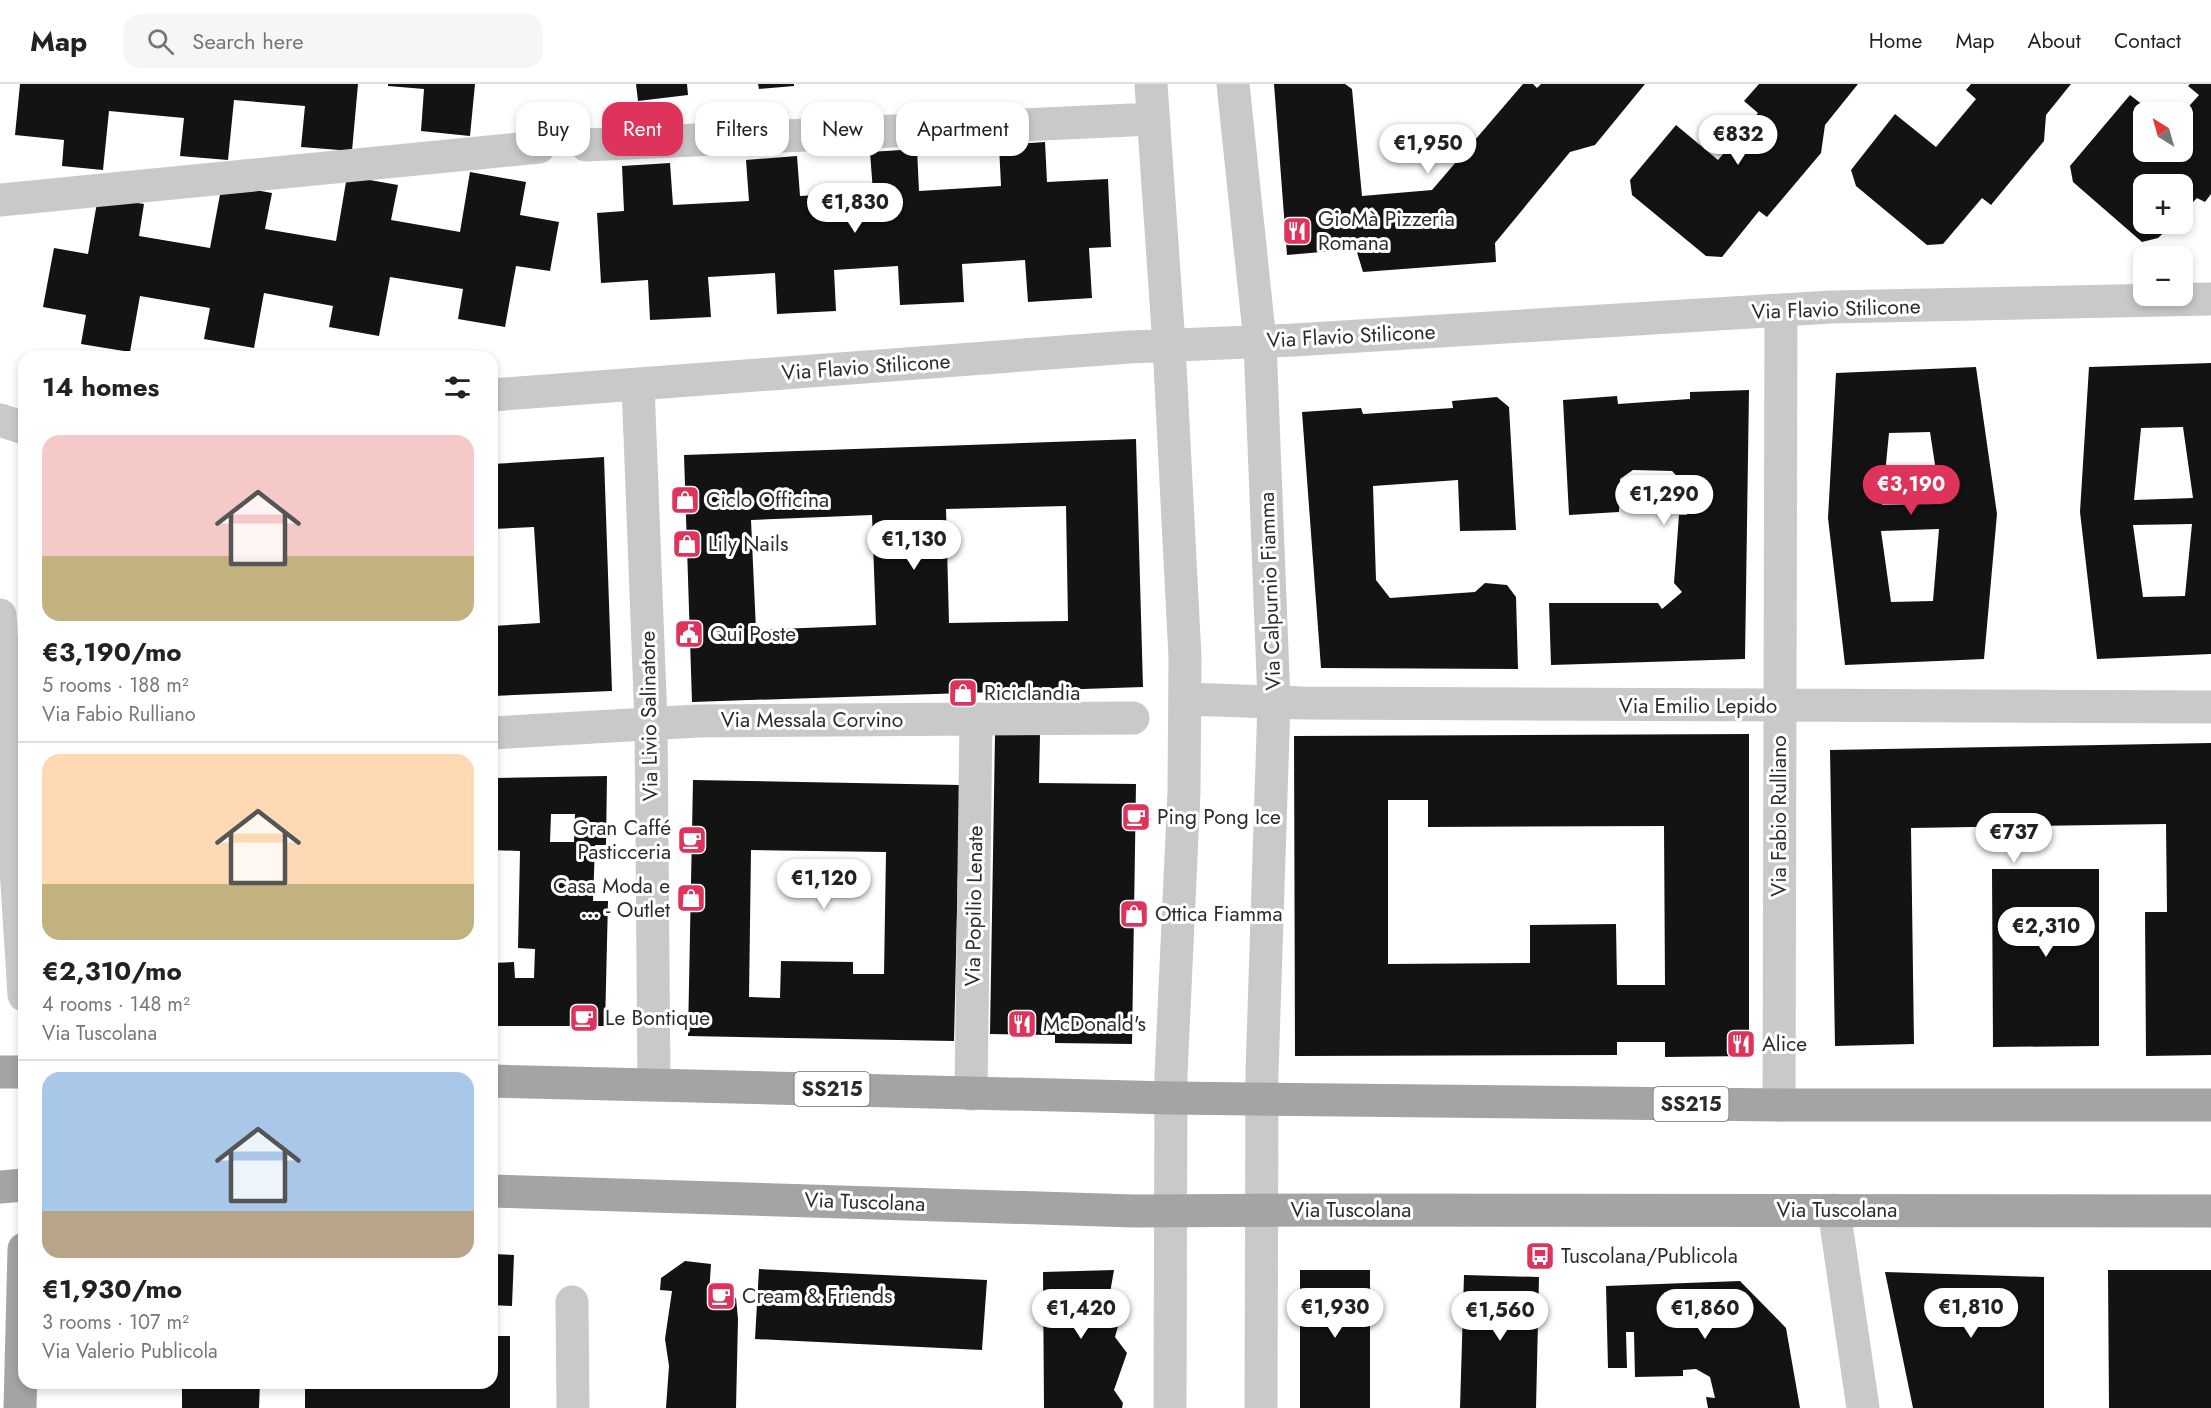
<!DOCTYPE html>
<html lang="en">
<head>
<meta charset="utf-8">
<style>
  body { margin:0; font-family:Jost,sans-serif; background:#f6f6f6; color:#222; height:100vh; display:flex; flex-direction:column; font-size:22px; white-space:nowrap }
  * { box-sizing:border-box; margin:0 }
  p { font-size:20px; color:#767676 }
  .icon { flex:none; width:33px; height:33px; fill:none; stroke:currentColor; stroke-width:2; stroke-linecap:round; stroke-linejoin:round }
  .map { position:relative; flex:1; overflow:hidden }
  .sheet { position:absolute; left:18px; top:267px; width:480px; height:1038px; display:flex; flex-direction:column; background:#fff; border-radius:18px; box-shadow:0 3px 9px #0003 }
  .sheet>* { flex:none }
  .hud { position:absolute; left:516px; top:18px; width:570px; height:54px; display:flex; gap:12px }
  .needle { width:39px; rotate:323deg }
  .buttons { position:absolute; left:2133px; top:18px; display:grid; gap:12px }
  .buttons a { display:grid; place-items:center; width:60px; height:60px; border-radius:12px; background:#fff; box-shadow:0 3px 9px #0003; font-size:30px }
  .price { position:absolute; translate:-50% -51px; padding:0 14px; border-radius:21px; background:#fff; color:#222; font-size:20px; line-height:39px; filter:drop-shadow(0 2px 3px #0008) }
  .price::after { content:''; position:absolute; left:50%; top:36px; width:18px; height:14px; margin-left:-9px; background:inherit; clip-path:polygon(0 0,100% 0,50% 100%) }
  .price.selected { background:#de335a; color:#fff }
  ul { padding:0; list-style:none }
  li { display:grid; align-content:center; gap:12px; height:318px; padding:0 24px }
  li+li { border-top:2px solid #e0e0e0 }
  li span { display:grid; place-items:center; height:186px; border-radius:18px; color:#555 }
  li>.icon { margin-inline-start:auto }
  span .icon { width:108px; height:108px; fill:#fffc; stroke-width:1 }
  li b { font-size:26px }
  h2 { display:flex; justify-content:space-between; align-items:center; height:72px; padding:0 24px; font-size:26px }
  .tag { padding:0 21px; border-radius:18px; background:#fff; box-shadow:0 3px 9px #0003; font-size:21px; line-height:54px }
  .tag.selected { background:#de335a; color:#fff }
  header { display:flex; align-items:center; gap:36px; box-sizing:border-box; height:84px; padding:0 30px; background:#fff; border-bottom:2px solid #e0e0e0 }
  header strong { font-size:28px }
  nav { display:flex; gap:33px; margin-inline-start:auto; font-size:21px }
  .search { width:420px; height:54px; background:#f6f6f6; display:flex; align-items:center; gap:15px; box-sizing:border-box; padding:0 21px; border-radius:18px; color:#767676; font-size:22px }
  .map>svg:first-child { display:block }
</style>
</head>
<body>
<header>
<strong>Map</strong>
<div class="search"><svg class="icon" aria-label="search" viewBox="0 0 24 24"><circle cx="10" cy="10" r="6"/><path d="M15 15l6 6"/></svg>Search here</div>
<nav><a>Home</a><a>Map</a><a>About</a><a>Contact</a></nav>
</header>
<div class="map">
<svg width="2211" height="1324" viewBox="0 0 2211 1324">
  <rect width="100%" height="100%" fill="#fff"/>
  <!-- building -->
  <path fill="#131313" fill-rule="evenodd" d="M20 0H358L352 67 301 63 305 22 234 16 228 76 180 72 184 34 109 27 103 86 62 82 64 56 15 51Z
    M388 0H475L470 52 421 47 424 5 388 2Z
    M636 0H687L688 11 638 17Z
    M758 0H794V2L759 5Z
    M1274 0H1345L1352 5 1362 112 1432 106 1523 0H1533L1537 4 1541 0H1645L1595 61 1570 68 1495 159 1496 178 1363 188 1356 165 1287 171Z
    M1759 0H1858L1825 41 1821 69 1767 133 1759 127 1722 173 1706 172 1632 111 1630 96 1676 41 1718 76 1758 29 1744 17Z
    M1971 0H2071L2046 31 2044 57 1991 121 1982 114 1943 160 1927 161 1856 102 1851 86 1895 30 1936 63 1976 15 1966 6Z
    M2190 0H2211V110L2205 118 2197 114 2182 129V100H2144V140H2173L2158 154 2142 158 2073 98 2070 82 2130 11 2152 28H2144V68H2182V30L2199 11 2188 2Z
    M1045 58 1047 98 1108 95 1111 163 1089 164 1092 214 1028 218 1025 176 962 180 964 218 900 221 898 182 834 186 836 227 777 230 775 189 708 193 711 233 650 236 648 196 601 199 597 129 624 127 622 82 670 79 673 121 749 117 746 76 797 72 800 112 873 108 870 68 917 65 919 107 1001 102 999 61Z
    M470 88 526 98 520 131 559 138 550 187 516 182 505 243 458 235 463 205 390 193 379 252 329 243 333 222 264 209 254 264 204 255 210 224 140 212 130 268 81 260 86 231 43 223 54 164 88 170 98 113 144 120 139 152 210 164 222 100 272 109 265 145 336 157 347 92 398 101 391 136 460 148Z
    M2211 279V570L2097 575 2080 428 2089 283ZM2183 343 2193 414 2134 416 2141 344ZM2192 440 2185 512 2143 513 2133 441Z
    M1976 283 1997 430 1984 575 1845 581 1828 434 1836 289ZM1930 348 1941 420 1882 421 1889 349ZM1939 445 1933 517 1891 518 1881 447Z
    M1749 306 1745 575 1551 581 1549 519H1658L1662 525 1682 508 1674 499 1679 431H1687L1688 404 1672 387 1633 386 1620 395 1619 428 1569 431 1563 316 1617 312 1618 320 1690 315V308Z
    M1497 313 1509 323 1516 446 1460 447 1458 396 1373 402 1376 496 1390 514 1475 508 1485 499 1507 501 1516 513 1518 585 1321 584 1302 328 1361 324 1363 330 1453 324 1452 317Z
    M1136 355 1143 603 692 618 684 371ZM1066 422 1068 537 949 539 946 425ZM872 431 876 541 756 546 751 436Z
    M604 373 612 607 492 612V542L540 539 534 443 492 445V380Z
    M1749 650V972L1665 973V958H1617V971L1295 972 1294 652ZM1388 716H1428V743L1664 742 1665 901H1617L1616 840 1530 841V879L1388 880Z
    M995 651H1040L1039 699 1136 700 1132 960 1055 959V951L990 950Z
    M2211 659V971L2146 972 2145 828H2167L2166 740 1911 744 1914 960 1835 962 1830 666Z
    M607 692 606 761H595L593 817H608L605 942H492V879L514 878 515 894H534L535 865 518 864 520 767 492 766V694ZM551 730H575L574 758H550Z
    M693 696 960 701 954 957 688 952ZM751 766 886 768 884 890H853V878L781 877 780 914 749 913Z
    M1992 785H2099V962L1993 963Z
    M492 1170 514 1171 512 1222 492 1221Z
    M685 1177 711 1180 709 1211 736 1214 738 1235 736 1324H666L669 1282 665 1255 672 1207 660 1206 661 1194Z
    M759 1185 987 1196 982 1266 755 1255Z
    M1114 1186 1110 1209 1125 1216 1115 1253 1127 1269 1114 1306 1123 1319 1122 1324H1044L1043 1188Z
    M1300 1186H1370V1324H1300Z
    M2108 1186H2211V1324H2109Z
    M1885 1188 2044 1193V1324H1913Z
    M1464 1191 1539 1193 1536 1324H1460Z
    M1740 1197 1786 1244 1800 1324H1708L1706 1313 1715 1314 1710 1293 1696 1285 1683 1286V1292L1635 1293 1634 1248H1626L1627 1284H1608L1606 1202Z
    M492 1252H510V1324H305V1299H492Z
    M182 1299H260L259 1324H182Z"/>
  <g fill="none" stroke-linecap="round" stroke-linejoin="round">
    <!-- minor -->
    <path stroke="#c9c9c9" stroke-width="33" d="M1151 0 1169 261 1185 573 1184 708 1171 991 1170 1324
      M1233 0 1260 258 1274 618 1262 989 1261 1324
      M586 61 1153 35
      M0 116 539 63
      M638 300 651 639 654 1000
      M492 311 1130 263 1294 256 1831 223 2211 215
      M0 336 24 344
      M0 531 24 911
      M1186 615 1303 619 2211 623
      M492 649 698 637 1133 634
      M971 1010 976 635
      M1779 1021 1781 226
      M1834 1126 1863 1324
      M572 1218 573 1324"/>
    <!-- major -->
    <path stroke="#a4a4a4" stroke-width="33" d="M0 988H24
      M492 997 1171 1014 1779 1021H2211
      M0 1103 24 1101
      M492 1107 1134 1127 1309 1126 2211 1127
      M20 1324 24 1165"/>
  </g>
  <!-- icons -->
  <defs>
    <g id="restaurant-square" transform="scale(1.5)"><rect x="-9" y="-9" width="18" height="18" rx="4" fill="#de335a" stroke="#fff"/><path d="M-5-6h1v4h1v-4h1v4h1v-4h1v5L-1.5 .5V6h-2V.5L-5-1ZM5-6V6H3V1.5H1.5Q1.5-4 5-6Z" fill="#fff"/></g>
    <g id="shop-square" transform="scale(1.5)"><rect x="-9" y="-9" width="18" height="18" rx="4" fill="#de335a" stroke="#fff"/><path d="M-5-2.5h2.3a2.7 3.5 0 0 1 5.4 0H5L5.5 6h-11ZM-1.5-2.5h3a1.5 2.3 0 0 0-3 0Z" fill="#fff"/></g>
    <g id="civic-square" transform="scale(1.5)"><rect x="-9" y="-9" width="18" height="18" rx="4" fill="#de335a" stroke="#fff"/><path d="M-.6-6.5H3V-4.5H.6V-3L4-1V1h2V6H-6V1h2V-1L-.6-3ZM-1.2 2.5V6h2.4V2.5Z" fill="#fff"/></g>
    <g id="cafe-square" transform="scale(1.5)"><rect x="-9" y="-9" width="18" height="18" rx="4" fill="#de335a" stroke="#fff"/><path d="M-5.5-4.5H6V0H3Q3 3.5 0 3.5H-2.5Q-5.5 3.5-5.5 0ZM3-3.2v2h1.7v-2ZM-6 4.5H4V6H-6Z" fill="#fff"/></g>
    <g id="bus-square" transform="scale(1.5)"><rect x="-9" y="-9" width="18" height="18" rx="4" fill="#de335a" stroke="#fff"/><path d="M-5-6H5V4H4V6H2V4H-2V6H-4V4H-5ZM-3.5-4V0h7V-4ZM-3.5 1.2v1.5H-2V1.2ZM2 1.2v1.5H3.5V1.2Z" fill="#fff"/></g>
  </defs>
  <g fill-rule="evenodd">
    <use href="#restaurant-square" x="1297" y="147"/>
    <use href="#shop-square" x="685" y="416"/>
    <use href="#shop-square" x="687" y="460"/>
    <use href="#civic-square" x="689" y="550"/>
    <use href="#shop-square" x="963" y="609"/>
    <use href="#cafe-square" x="1136" y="733"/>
    <use href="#cafe-square" x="692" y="756"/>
    <use href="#shop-square" x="691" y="814"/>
    <use href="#shop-square" x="1134" y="830"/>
    <use href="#cafe-square" x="584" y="934"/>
    <use href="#restaurant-square" x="1022" y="940"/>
    <use href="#restaurant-square" x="1741" y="960"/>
    <use href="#bus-square" x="1540" y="1172"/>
    <use href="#cafe-square" x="721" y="1212"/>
  </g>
  <g text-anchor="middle" stroke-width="6" stroke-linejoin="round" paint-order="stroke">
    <!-- shield labels -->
    <g fill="#fff" stroke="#6b6b6b" stroke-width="1.5">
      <rect x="794.5" y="988" width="75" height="34" rx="4.5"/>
      <rect x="1653.5" y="1003" width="75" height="34" rx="4.5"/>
    </g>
    <g font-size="20" font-weight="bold" fill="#2c2c2c">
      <text x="832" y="1012">SS215</text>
      <text x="1691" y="1027">SS215</text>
    </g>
    <!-- poi labels -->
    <g font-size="21" fill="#2c2c2c" stroke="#fff" text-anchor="start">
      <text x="1318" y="142">GioMà Pizzeria<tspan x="1318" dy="24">Romana</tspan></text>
      <text x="706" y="423">Ciclo Officina</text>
      <text x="708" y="467">Lily Nails</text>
      <text x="710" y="557">Qui Poste</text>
      <text x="984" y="616">Riciclandia</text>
      <text x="1157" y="740">Ping Pong Ice</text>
      <text x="671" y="751" text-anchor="end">Gran Caffé<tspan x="671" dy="24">Pasticceria</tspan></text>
      <text x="670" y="809" text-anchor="end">Casa Moda e<tspan x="670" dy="24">... - Outlet</tspan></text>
      <text x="1155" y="837">Ottica Fiamma</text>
      <text x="605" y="941">Le Bontique</text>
      <text x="1043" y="947">McDonald's</text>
      <text x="1762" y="967">Alice</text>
      <text x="1561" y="1179">Tuscolana/Publicola</text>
      <text x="742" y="1219">Cream &amp; Friends</text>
    </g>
    <!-- street labels -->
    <g font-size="21" fill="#2c2c2c" stroke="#fff">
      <text transform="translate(1836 225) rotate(-2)" y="7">Via Flavio Stilicone</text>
      <text transform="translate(1351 252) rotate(-3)" y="7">Via Flavio Stilicone</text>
      <text transform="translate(866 283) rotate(-4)" y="7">Via Flavio Stilicone</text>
      <text transform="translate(1270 507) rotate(-92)" y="7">Via Calpurnio Fiamma</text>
      <text x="1698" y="629">Via Emilio Lepido</text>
      <text transform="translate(649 632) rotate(-91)" y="7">Via Livio Salinatore</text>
      <text x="812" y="643">Via Messala Corvino</text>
      <text transform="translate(1779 732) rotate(-90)" y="7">Via Fabio Rulliano</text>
      <text transform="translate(974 822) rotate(-89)" y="7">Via Popilio Lenate</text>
      <text transform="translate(865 1118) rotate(2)" y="7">Via Tuscolana</text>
      <text x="1351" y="1133">Via Tuscolana</text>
      <text x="1837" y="1133">Via Tuscolana</text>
    </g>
  </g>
</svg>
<div class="buttons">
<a><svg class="needle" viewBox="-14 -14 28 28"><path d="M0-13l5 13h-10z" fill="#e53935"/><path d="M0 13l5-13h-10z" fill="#767676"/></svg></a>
<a>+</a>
<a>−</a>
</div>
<b class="price" style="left:1738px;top:82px">€832</b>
<b class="price" style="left:1428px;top:91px">€1,950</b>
<b class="price" style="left:855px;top:150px">€1,830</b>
<b class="price selected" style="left:1911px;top:432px">€3,190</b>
<b class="price" style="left:1664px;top:442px">€1,290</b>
<b class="price" style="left:914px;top:487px">€1,130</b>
<b class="price" style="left:2014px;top:780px">€737</b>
<b class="price" style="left:824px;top:826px">€1,120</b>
<b class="price" style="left:2046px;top:874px">€2,310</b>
<b class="price" style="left:1335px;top:1255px">€1,930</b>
<b class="price" style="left:1971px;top:1255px">€1,810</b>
<b class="price" style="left:1081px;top:1256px">€1,420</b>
<b class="price" style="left:1705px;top:1256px">€1,860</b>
<b class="price" style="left:1500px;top:1258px">€1,560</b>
<div class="hud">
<a class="tag">Buy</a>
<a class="tag selected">Rent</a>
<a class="tag">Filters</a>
<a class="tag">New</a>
<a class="tag">Apartment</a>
</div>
<section class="sheet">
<h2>14 homes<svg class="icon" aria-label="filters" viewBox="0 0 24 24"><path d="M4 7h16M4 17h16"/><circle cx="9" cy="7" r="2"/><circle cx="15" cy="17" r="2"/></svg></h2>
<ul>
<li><span style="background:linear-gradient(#f6c9c9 65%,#c2b280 0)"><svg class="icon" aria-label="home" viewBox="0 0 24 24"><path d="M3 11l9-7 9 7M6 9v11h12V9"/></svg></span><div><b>€3,190/mo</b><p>5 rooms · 188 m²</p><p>Via Fabio Rulliano</p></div></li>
<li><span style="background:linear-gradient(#ffd9b3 70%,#c2b280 0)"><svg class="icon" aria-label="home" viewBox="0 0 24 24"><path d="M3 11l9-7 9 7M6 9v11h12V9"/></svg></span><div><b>€2,310/mo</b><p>4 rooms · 148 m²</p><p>Via Tuscolana</p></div></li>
<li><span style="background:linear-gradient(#a9c7e8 75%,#b9a48a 0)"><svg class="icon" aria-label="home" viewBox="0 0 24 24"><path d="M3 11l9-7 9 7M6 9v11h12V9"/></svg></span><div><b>€1,930/mo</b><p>3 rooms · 107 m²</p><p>Via Valerio Publicola</p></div></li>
</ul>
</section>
</div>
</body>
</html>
